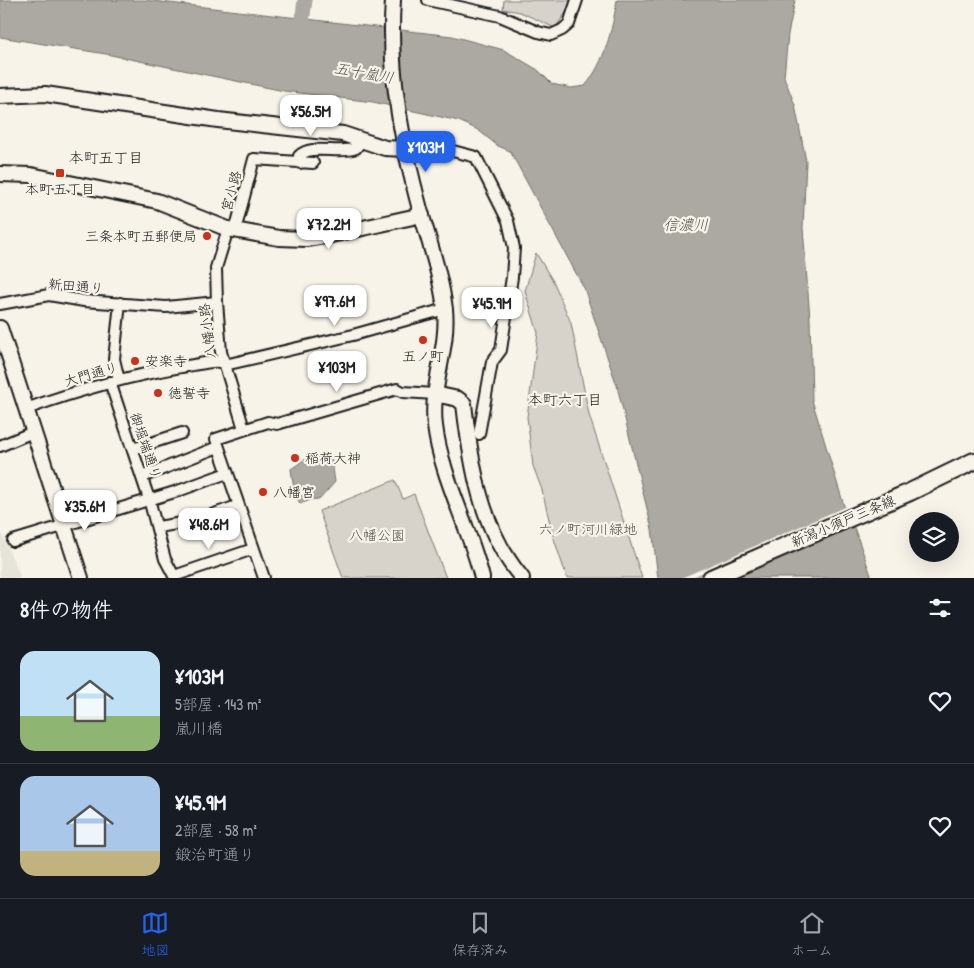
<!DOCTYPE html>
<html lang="ja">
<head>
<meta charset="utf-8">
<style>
  body { margin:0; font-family:"Patrick Hand","Klee One",sans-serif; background:#20242c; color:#f1f3f6; height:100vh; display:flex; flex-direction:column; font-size:19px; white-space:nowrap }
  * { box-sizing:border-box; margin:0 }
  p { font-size:16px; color:#9ea1a6 }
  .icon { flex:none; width:28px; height:28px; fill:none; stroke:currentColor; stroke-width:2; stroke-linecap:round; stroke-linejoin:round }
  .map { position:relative; height:578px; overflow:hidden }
  .drawer { display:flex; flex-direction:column; background:#171b24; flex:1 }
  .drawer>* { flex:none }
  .tools { position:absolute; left:909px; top:512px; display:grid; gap:10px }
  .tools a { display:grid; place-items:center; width:50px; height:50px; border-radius:50%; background:#171b24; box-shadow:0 5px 20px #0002; font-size:25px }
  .price { position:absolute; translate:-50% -42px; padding:0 11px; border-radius:10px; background:#fff; color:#222; font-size:16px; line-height:32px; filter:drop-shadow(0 1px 2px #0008) }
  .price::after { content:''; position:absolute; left:50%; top:30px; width:15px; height:11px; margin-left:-8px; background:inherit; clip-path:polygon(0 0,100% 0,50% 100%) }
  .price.current { background:#2563eb; color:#fff }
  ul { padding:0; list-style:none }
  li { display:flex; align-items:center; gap:15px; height:125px; padding:0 20px }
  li+li { border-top:1px solid #363941 }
  li span { display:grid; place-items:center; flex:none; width:140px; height:100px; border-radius:15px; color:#555 }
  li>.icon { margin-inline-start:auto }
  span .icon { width:60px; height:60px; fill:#fffc; stroke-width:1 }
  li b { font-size:21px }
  h2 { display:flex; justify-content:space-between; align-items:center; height:60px; padding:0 20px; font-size:21px }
  .tabs { display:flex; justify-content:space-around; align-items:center; height:70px; border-top:1px solid #363941; background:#171b24; font-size:14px; color:#9ea1a6 }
  .tabs a { display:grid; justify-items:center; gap:2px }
  .tabs .current { color:#2563eb }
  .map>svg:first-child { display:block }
</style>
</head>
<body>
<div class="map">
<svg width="974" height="578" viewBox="0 0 974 578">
  <rect width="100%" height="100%" fill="#f7f3e8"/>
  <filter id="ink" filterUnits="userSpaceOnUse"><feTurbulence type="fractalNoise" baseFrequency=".02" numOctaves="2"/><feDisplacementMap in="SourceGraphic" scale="10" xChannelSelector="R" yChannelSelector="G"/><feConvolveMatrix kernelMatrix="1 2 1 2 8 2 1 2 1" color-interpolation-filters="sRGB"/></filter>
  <g filter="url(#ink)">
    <!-- built -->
    <path fill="#e6e3d9" d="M0 532H1L21 578H0Z"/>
    <!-- green -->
    <path fill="#d7d3cb" stroke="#7a7874" d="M504 0H572V4L555 28 520 12 503 9Z
      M536 253 554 283 571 323 589 415 642 578H567L553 536 542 490 533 466 527 417 538 333 525 291Z
      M395 480 403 499 414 494 446 578H343L319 511Z"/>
    <!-- water -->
    <path fill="#aca9a2" stroke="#72716c" d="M0 0H144L452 36 504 50 538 70 552 84 571 88 585 86C605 62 612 30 617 0H795L788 34 784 77 795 105 806 161 803 228 810 319 812 400 845 509 855 530 872 578H658L652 529 617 386 584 288 510 151 498 146 478 130 459 121 373 102 284 91 106 54 0 37Z
      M327 454 332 461 335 482 319 500 313 499 300 504 294 490 291 469 304 460Z"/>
    <!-- pier -->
    <path fill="#f7f3e8" d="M847 506 848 510 690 578H681Z"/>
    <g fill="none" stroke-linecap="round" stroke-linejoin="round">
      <!-- river -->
      <path stroke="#aca9a2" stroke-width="15" d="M300 38 305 0"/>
      <!-- street casing -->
      <g stroke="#1c1c1c" stroke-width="14">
        <path id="street" d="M428 0 500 16 538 32 551 35 562 30 569 24 577 0
          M405 149 449 150 476 157 508 221 514 248 512 277 501 350 492 362 479 434
          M300 163 299 156C312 143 338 155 356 148L362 140
          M228 229 216 268 217 302 221 352 244 429
          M235 231 254 159 313 163
          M0 304 49 295 84 301 166 307 217 302
          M119 380 114 359 120 303
          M110 382 149 499 165 559 174 576
          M26 409C79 390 132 375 187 366 201 364 216 359 229 364L353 335 445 309
          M0 446 33 432
          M133 449 182 433
          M142 477 218 447
          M158 527 194 521 237 506
          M13 541 178 491 227 473
          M174 576 253 549
          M264 578 216 439 268 422 277 424 397 389 403 392 435 394"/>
      </g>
      <!-- secondary casing -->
      <g stroke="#1c1c1c" stroke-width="18">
        <path id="secondary" d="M393 0C388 73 402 143 421 213 430 244 441 277 445 309 449 348 430 387 435 426 441 476 470 528 482 578
          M0 96 45 94 218 120 343 134 385 148 405 149
          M0 174 31 175 157 201 228 229 279 238 306 239 331 235 422 215
          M0 328 81 578
          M435 394 458 399 464 404C471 465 481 530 522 578"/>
      </g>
      <!-- primary casing -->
      <g stroke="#1c1c1c" stroke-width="20">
        <path id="primary" d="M711 578 910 492 974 461"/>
      </g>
      <!-- street -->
      <use href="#street" stroke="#f7f3e8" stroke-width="10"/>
      <!-- secondary -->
      <use href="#secondary" stroke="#f7f3e8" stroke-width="14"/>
      <!-- primary -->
      <use href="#primary" stroke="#f7f3e8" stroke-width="16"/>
    </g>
  </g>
  <!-- markers -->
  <g fill="#c8321e" stroke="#f7f3e8" stroke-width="2">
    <rect x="55" y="168" width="10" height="10" rx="2.5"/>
    <circle cx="207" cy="236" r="5"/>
    <circle cx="423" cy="340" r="5"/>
    <circle cx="135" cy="361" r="5"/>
    <circle cx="158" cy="393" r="5"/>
    <circle cx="295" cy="458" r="5"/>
    <circle cx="263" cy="492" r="5"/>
  </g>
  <g text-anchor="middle" stroke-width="4.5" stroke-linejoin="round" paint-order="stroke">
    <!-- poi labels -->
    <g font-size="14" fill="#1c1c1c" stroke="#f7f3e8" text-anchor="start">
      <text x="60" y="194" text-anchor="middle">本町五丁目</text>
      <text x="197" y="241" text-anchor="end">三条本町五郵便局</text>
      <text x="423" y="361" text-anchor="middle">五ノ町</text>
      <text x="145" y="366">安楽寺</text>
      <text x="168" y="398">徳誓寺</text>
      <text x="305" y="463">稲荷大神</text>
      <text x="273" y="497">八幡宮</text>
    </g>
    <!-- street labels -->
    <g font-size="14" fill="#1c1c1c" stroke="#f7f3e8">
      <text transform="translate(231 191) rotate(-75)" y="5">宮小路</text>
      <text transform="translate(76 286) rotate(5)" y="5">新田通り</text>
      <text transform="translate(207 331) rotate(-97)" y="5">八幡小路</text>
      <text transform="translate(91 374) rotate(-16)" y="5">大門通り</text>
      <text transform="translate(146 446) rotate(71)" y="5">御堀端通り</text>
      <text transform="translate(843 521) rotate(-23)" y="5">新潟小須戸三条線</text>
    </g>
    <!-- park labels -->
    <g font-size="14" fill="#545351" stroke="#f7f3e8">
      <text x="588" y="534">六ノ町河川緑地</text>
      <text x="377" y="540">八幡公園</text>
    </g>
    <!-- water labels -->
    <g font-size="15" font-style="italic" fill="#565452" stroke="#f7f3e8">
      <text transform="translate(364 73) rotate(10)" y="5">五十嵐川</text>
      <text x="686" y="230">信濃川</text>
    </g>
    <!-- neighbourhood labels -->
    <g font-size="15" fill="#1c1c1c" stroke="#f7f3e8">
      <text x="106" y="163">本町五丁目</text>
      <text x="565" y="405">本町六丁目</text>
    </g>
  </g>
</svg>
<div class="tools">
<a><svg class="icon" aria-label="layers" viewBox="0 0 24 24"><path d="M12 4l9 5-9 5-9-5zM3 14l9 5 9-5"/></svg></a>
</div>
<b class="price" style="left:311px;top:137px">¥56.5M</b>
<b class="price current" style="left:426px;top:173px">¥103M</b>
<b class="price" style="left:329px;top:250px">¥72.2M</b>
<b class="price" style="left:335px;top:327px">¥97.6M</b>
<b class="price" style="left:492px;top:329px">¥45.9M</b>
<b class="price" style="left:337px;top:393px">¥103M</b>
<b class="price" style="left:85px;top:532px">¥35.6M</b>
<b class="price" style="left:209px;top:550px">¥48.6M</b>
</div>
<section class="drawer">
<h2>8件の物件<svg class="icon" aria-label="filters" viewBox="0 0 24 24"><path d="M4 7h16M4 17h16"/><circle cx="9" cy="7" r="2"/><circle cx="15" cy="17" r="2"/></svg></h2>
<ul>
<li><span style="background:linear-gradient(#bfe0f5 65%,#8fb573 0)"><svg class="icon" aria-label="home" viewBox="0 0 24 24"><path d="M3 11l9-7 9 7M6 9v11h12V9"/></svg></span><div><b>¥103M</b><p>5部屋 · 143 m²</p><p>嵐川橋</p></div><svg class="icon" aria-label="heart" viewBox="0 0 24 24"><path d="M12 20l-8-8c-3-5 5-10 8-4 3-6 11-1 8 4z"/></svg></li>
<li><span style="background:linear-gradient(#a9c7e8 75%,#c2b280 0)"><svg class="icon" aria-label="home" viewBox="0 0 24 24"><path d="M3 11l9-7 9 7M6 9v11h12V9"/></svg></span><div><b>¥45.9M</b><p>2部屋 · 58 m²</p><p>鍛治町通り</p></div><svg class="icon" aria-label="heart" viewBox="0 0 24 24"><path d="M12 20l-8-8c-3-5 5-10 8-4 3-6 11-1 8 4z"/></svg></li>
</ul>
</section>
<nav class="tabs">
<a class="current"><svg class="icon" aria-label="map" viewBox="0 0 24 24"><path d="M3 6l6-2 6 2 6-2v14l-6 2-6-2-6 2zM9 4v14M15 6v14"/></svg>地図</a>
<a><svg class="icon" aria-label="saved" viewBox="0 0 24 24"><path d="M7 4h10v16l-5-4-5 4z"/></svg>保存済み</a>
<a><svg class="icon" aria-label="home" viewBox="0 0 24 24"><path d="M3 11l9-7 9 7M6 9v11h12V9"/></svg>ホーム</a>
</nav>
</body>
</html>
